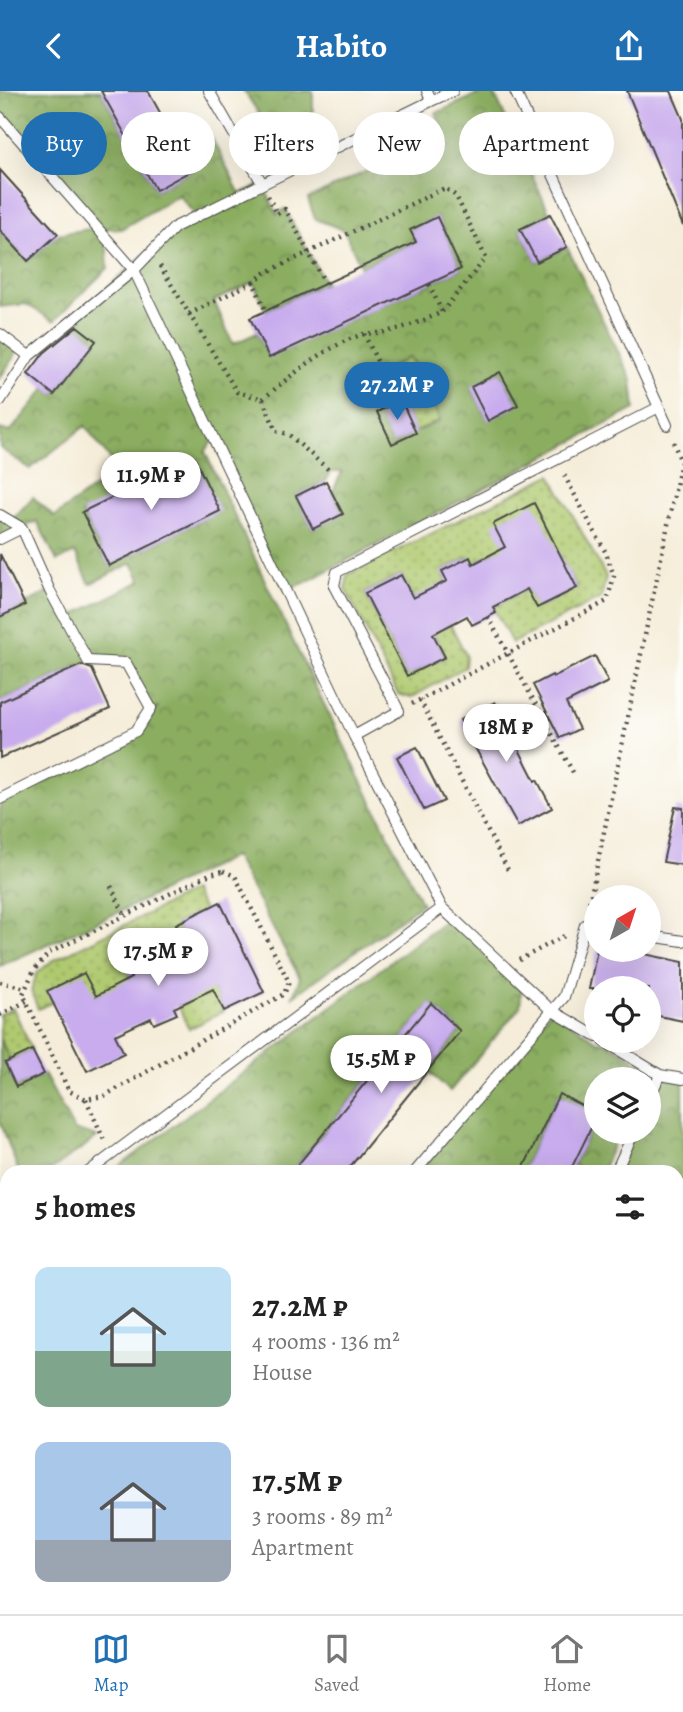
<!DOCTYPE html>
<html lang="en">
<head>
<meta charset="utf-8">
<style>
  body { margin:0; font-family:Alegreya,serif; background:#f6f6f6; color:#222; height:100vh; display:flex; flex-direction:column; font-size:26px; white-space:nowrap }
  * { box-sizing:border-box; margin:0 }
  p { font-size:23px; color:#767676 }
  .icon { flex:none; width:38px; height:38px; fill:none; stroke:currentColor; stroke-width:2; stroke-linecap:round; stroke-linejoin:round }
  .map { position:relative; flex:1; overflow:hidden }
  .panel { position:absolute; left:0px; top:1074px; width:684px; height:450px; display:flex; flex-direction:column; background:#fff; border-radius:21px 21px 0 0; box-shadow:0 7px 28px #0002 }
  .panel>* { flex:none }
  .guide { position:absolute; left:21px; top:21px; width:642px; height:63px; display:flex; gap:14px }
  .needle { width:46px; rotate:39deg }
  .fabs { position:absolute; left:584px; top:794px; display:grid; gap:14px }
  .fabs a { display:grid; place-items:center; width:77px; height:77px; border-radius:50%; background:#fff; box-shadow:0 7px 28px #0002; font-size:35px }
  .price { position:absolute; translate:-50% -60px; padding:0 16px; border-radius:24px; background:#fff; color:#222; font-size:23px; line-height:46px; filter:drop-shadow(0 2px 4px #0008) }
  .price::after { content:''; position:absolute; left:50%; top:42px; width:21px; height:16px; margin-left:-10px; background:inherit; clip-path:polygon(0 0,100% 0,50% 100%) }
  .price.active { background:#1f6fb2; color:#fff }
  ul { padding:0; list-style:none }
  li { display:flex; align-items:center; gap:21px; height:175px; padding:0 35px }
  li span { display:grid; place-items:center; flex:none; width:196px; height:140px; border-radius:14px; color:#555 }
  li>.icon { margin-inline-start:auto }
  span .icon { width:84px; height:84px; fill:#fffc; stroke-width:1 }
  li b { font-size:30px }
  h2 { display:flex; justify-content:space-between; align-items:center; height:84px; padding:0 35px; font-size:30px }
  .pill { padding:0 24px; border-radius:32px; background:#fff; box-shadow:0 7px 28px #0002; font-size:24px; line-height:63px }
  .pill.active { background:#1f6fb2; color:#fff }
  header { display:flex; justify-content:space-between; align-items:center; height:91px; padding:0 35px; background:#1f6fb2; color:#fff; font-size:32px; font-weight:700 }
  .tab-bar { display:flex; justify-content:space-around; align-items:center; height:98px; border-top:2px solid #e0e0e0; background:#fff; font-size:19px; color:#767676 }
  .tab-bar a { display:grid; justify-items:center; gap:4px }
  .tab-bar .active { color:#1f6fb2 }
  .map>svg:first-child { display:block }
</style>
</head>
<body>
<header><svg class="icon" aria-label="back" viewBox="0 0 24 24"><path d="M15 5l-7 7 7 7"/></svg>Habito<svg class="icon" aria-label="share" viewBox="0 0 24 24"><path d="M12 15V3M7 8l5-5 5 5M5 13v7h14v-7"/></svg></header>
<div class="map">
<svg width="683" height="1523" viewBox="0 0 683 1523">
  <defs>
    <pattern id="green-dots" width="8" height="8" patternUnits="userSpaceOnUse" patternTransform="scale(1.75)"><rect width="8" height="8" fill="#afc96e"/><path d="M2 2h.1M6 6h.1" fill="none" stroke="#8fa35b" stroke-width="1.8" stroke-linecap="round"/></pattern>
    <pattern id="forest-crowns" width="20" height="18" patternUnits="userSpaceOnUse" patternTransform="scale(1.75)"><rect width="20" height="18" fill="#8bad61"/><path d="M2 6a3 3 0 1 1 6 0M12 15a3 3 0 1 1 6 0" fill="none" stroke="#728d50"/></pattern>
  </defs>
  <rect width="100%" height="100%" fill="#fdfcf7"/>
  <filter id="ink" filterUnits="userSpaceOnUse"><feTurbulence type="fractalNoise" baseFrequency=".0143" numOctaves="2"/><feDisplacementMap in="SourceGraphic" scale="14" xChannelSelector="R" yChannelSelector="G"/><feConvolveMatrix kernelMatrix="1 2 1 2 8 2 1 2 1" color-interpolation-filters="sRGB"/></filter>
  <filter id="wash" filterUnits="userSpaceOnUse"><feTurbulence type="fractalNoise" baseFrequency=".00686" numOctaves="4" result="noise"/><feDisplacementMap in="SourceGraphic" scale="28" xChannelSelector="R" yChannelSelector="G"/><feGaussianBlur stdDeviation="1.57" result="paint"/><feColorMatrix in="noise" values="0 0 0 0 0 0 0 0 0 0 0 0 0 0 0 0 0 1.4 0 .05"/><feComposite in="paint" operator="in"/></filter>
  <g filter="url(#wash)">
    <rect width="100%" height="100%" fill="#f5edd9"/>
    <!-- green -->
    <path fill="url(#green-dots)" stroke="#6d7a4c" stroke-width="2" d="M410 266 440 329 416 342 401 310 377 321 362 289Z
      M551 384 606 486 601 507 512 552 493 516 527 498 538 517 577 497 533 413 507 460 492 463 473 473 469 466 442 480 447 490 416 512 401 484 365 502 407 585 445 566 431 538 448 529 466 564 465 576 411 607 398 603 346 499 347 484Z
      M193 800 204 819 176 833 190 863 174 864 153 875 149 868 128 879 131 887 116 902 53 911 38 918 31 900 37 882 52 870Z
      M211 892 224 920 189 938 178 915Z
      M13 917 32 959 10 969 0 948V924Z"/>
    <!-- forest -->
    <path fill="url(#forest-crowns)" stroke="#5b6c46" stroke-width="2" fill-rule="evenodd" d="M0 0H101L156 99 192 79 180 58 209 42 240 103 262 92 277 123 285 118 325 192 266 220 253 191 214 210 233 253 257 242 269 266 461 178 437 126 411 139 416 151 361 176 344 139 315 128 308 108 445 43 436 22 485 0H493L550 123 520 139 537 171 567 156 632 289 635 318 304 492 285 499 213 349 205 361 294 552 422 813 293 905 300 887 234 765 123 819 0 875V713L140 643 158 616 151 617 126 572 88 570 0 611V526L50 500 66 528 141 490 132 472 90 493 75 462 57 470 37 430 0 448V424L11 430 33 406 54 426 118 379 85 335 30 378 0 357V338L10 341 46 297 54 304 96 251 70 230 175 136 196 125 179 104 121 138 98 137 106 146 108 177 54 230 26 213 0 216V139L28 170 58 143 96 137 0 26ZM410 266 440 329 392 353 363 290ZM500 281 517 314 488 329 471 297ZM331 381H342L332 402 342 423 313 438 296 405 326 390ZM219 420 109 475 82 422Z
      M244 0H313V52L281 56Z
      M4 246 19 258 0 287V250Z
      M451 825 522 892 520 916 450 1000 428 980 460 940 431 912 291 1081 111 1082Z
      M551 919 597 950H604L649 977 643 989H597V1022L559 1003 521 1081 414 1082Z
      M0 948 10 969 5 972 16 996 44 983 74 1039 97 1046 49 1081H19L0 1030Z
      M660 984 683 988V1178L677 1206V1082H615L634 1041H649V1008Z
      M597 1025V1041H619L601 1081H591L573 1075Z
      M7 1432V1517H80L81 1523H0V1439Z
      M677 1452 683 1453V1523H422L424 1517H541L550 1521 552 1517H677Z
      M93 1517H176L173 1523H94Z
      M306 1517H408L405 1523H311L307 1521Z"/>
    <g id="blocks">
      <!-- building -->
      <path fill="#c8aced" d="M101 0H148L192 79 156 99Z
        M627 0H671L683 28V135Z
        M0 79 58 143 28 170 0 139Z
        M550 123 567 156 537 171 520 138Z
        M437 126 461 178 269 267 250 227 416 151 410 139Z
        M77 235 96 250 54 304 28 283 44 262Z
        M500 281 518 314 488 330 471 296Z
        M401 309 416 342 392 353 377 321Z
        M194 366 220 420 109 475 82 421Z
        M326 390 343 423 313 438 296 405Z
        M534 412 577 497 537 517 527 498 493 516 496 522 472 534 467 525 433 543 445 566 407 585 365 502 401 484 413 507 447 490 442 480 470 466 473 473 505 456 493 433Z
        M0 463 25 514 0 526Z
        M595 565 608 591 566 612 579 638 560 647 533 594 552 584 553 586Z
        M81 574 92 578 110 618 0 667V611Z
        M495 611 535 690 537 689 552 717 518 735 460 629Z
        M417 656 444 710 424 719 397 666Z
        M675 716 683 717V774L663 771Z
        M220 811 264 901 224 920 213 898 174 917 177 923 154 933 151 927 115 944 124 962 87 980 47 900 84 882 96 905 131 887 128 879 149 868 153 875 188 858 176 833Z
        M597 859H625L683 871V930L649 923V898H589Z
        M431 912 460 940 345 1082H291Z
        M32 959 44 983 16 996 5 972Z
        M559 1003 597 1022V1025L569 1082H521Z"/>
    </g>
  </g>
  <g filter="url(#ink)">
    <use href="#blocks" fill-opacity="0" stroke="#494845" stroke-width="2"/>
    <g fill="none" stroke-linecap="round" stroke-linejoin="round">
      <!-- lane casing -->
      <g stroke="#494845" stroke-width="12">
        <path id="lane" d="M209 0 262 92
          M515 0 667 334
          M431 10 453 0
          M0 26 134 179 354 645 442 817 551 919 597 946
          M0 243 29 265
          M0 310 29 265 134 179 175 136 431 10 427 0
          M0 424 22 437 50 500 88 570 126 572 151 617 136 640 0 708
          M0 448 22 437
          M354 645 399 620 334 495 337 481 659 316
          M649 845 683 850
          M604 950 660 984 683 988
          M649 1008 660 984
          M87 1082 442 817
          M414 1082 564 906 585 834 597 836
          M615 1082 634 1041
          M0 1146 7 1140
          M0 1157 7 1165
          M677 1513 683 1514
          M264 1523 268 1517
          M405 1523 408 1517
          M549 1523 551 1517"/>
      </g>
      <!-- path -->
      <path stroke="#494845" stroke-width="4.5" stroke-dasharray="2 5" stroke-linecap="butt" d="M268 105 277 123 285 118 325 192
        M160 175 237 301 263 308
        M253 191 265 182 445 97 456 105 486 167 442 221
        M189 223 253 191 266 220
        M364 243 382 280
        M263 308C290 285 329 253 364 243 371 242 379 242 386 241 406 236 424 230 442 221L429 193
        M263 308 276 340 288 343 331 381
        M488 526 574 683
        M420 609 510 783
        M412 613 607 510 614 485 606 462 563 382
        M223 780 235 785 289 891 284 903 104 1005 86 1008 69 1000 23 903 34 879 49 862 210 783Z
        M111 795 125 825
        M588 818 681 371 672 348
        M519 869 564 845
        M0 891 26 897
        M0 924 27 910
        M86 1008 104 1049
        M87 1517 89 1523
        M1 1523 8 1517"/>
      <!-- lane -->
      <use href="#lane" stroke="#fff" stroke-width="10"/>
    </g>
  </g>
</svg>
<div class="fabs">
<a><svg class="needle" viewBox="-14 -14 28 28"><path d="M0-13l5 13h-10z" fill="#e53935"/><path d="M0 13l5-13h-10z" fill="#767676"/></svg></a>
<a><svg class="icon" aria-label="locate" viewBox="0 0 24 24"><circle cx="12" cy="12" r="6"/><path d="M12 2v4M12 18v4M2 12h4M18 12h4"/></svg></a>
<a><svg class="icon" aria-label="layers" viewBox="0 0 24 24"><path d="M12 4l9 5-9 5-9-5zM3 14l9 5 9-5"/></svg></a>
</div>
<b class="price active" style="left:397px;top:331px">27.2M ₽</b>
<b class="price" style="left:151px;top:421px">11.9M ₽</b>
<b class="price" style="left:506px;top:673px">18M ₽</b>
<b class="price" style="left:158px;top:897px">17.5M ₽</b>
<b class="price" style="left:381px;top:1004px">15.5M ₽</b>
<div class="guide">
<a class="pill active">Buy</a>
<a class="pill">Rent</a>
<a class="pill">Filters</a>
<a class="pill">New</a>
<a class="pill">Apartment</a>
</div>
<section class="panel">
<h2>5 homes<svg class="icon" aria-label="filters" viewBox="0 0 24 24"><path d="M4 7h16M4 17h16"/><circle cx="9" cy="7" r="2"/><circle cx="15" cy="17" r="2"/></svg></h2>
<ul>
<li><span style="background:linear-gradient(#bfe0f5 60%,#7fa58c 0)"><svg class="icon" aria-label="home" viewBox="0 0 24 24"><path d="M3 11l9-7 9 7M6 9v11h12V9"/></svg></span><div><b>27.2M ₽</b><p>4 rooms · 136 m²</p><p>House</p></div></li>
<li><span style="background:linear-gradient(#a9c7e8 70%,#9aa5b1 0)"><svg class="icon" aria-label="home" viewBox="0 0 24 24"><path d="M3 11l9-7 9 7M6 9v11h12V9"/></svg></span><div><b>17.5M ₽</b><p>3 rooms · 89 m²</p><p>Apartment</p></div></li>
</ul>
</section>
</div>
<nav class="tab-bar">
<a class="active"><svg class="icon" aria-label="map" viewBox="0 0 24 24"><path d="M3 6l6-2 6 2 6-2v14l-6 2-6-2-6 2zM9 4v14M15 6v14"/></svg>Map</a>
<a><svg class="icon" aria-label="saved" viewBox="0 0 24 24"><path d="M7 4h10v16l-5-4-5 4z"/></svg>Saved</a>
<a><svg class="icon" aria-label="home" viewBox="0 0 24 24"><path d="M3 11l9-7 9 7M6 9v11h12V9"/></svg>Home</a>
</nav>
</body>
</html>
